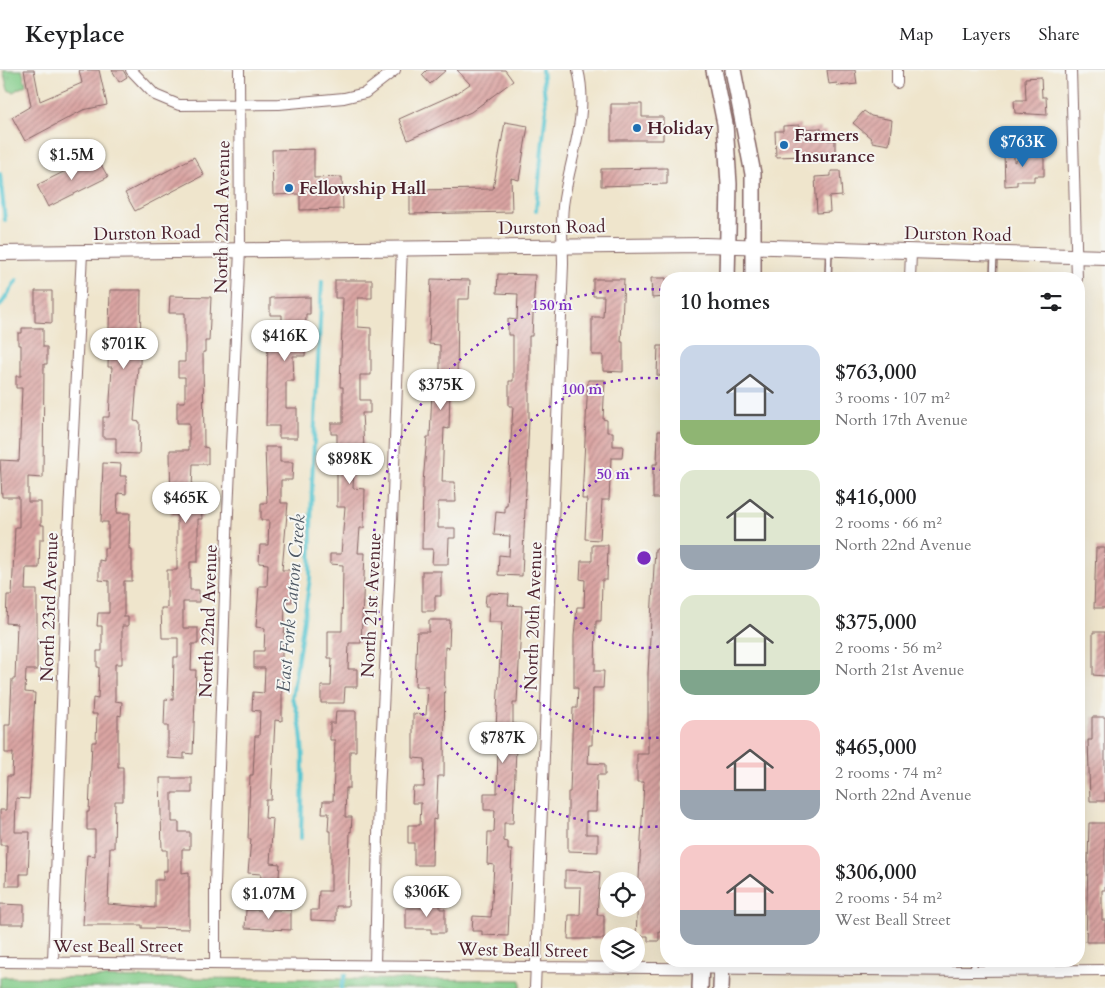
<!DOCTYPE html>
<html lang="en">
<head>
<meta charset="utf-8">
<style>
  body { margin:0; font-family:Cardo,serif; background:#f6f6f6; color:#202124; height:100vh; display:flex; flex-direction:column; font-size:19px; white-space:nowrap }
  * { box-sizing:border-box; margin:0 }
  p { font-size:16px; color:#757577 }
  .icon { flex:none; width:28px; height:28px; fill:none; stroke:currentColor; stroke-width:2; stroke-linecap:round; stroke-linejoin:round }
  .map { position:relative; flex:1; overflow:hidden }
  .details { position:absolute; left:660px; top:202px; width:425px; height:695px; display:flex; flex-direction:column; background:#fff; border-radius:20px; box-shadow:0 5px 20px #0002 }
  .details>* { flex:none }
  .fabs { position:absolute; left:600px; top:802px; display:grid; gap:10px }
  .fabs a { display:grid; place-items:center; width:45px; height:45px; border-radius:50%; background:#fff; box-shadow:0 5px 20px #0002; font-size:25px }
  .price { position:absolute; translate:-50% -42px; padding:0 11px; border-radius:18px; background:#fff; color:#222; font-size:16px; line-height:32px; filter:drop-shadow(0 1px 2px #0008) }
  .price::after { content:''; position:absolute; left:50%; top:30px; width:15px; height:11px; margin-left:-8px; background:inherit; clip-path:polygon(0 0,100% 0,50% 100%) }
  .price.current { background:#1f6fb2; color:#fff }
  ul { padding:0; list-style:none }
  li { display:flex; align-items:center; gap:15px; height:125px; padding:0 20px }
  li span { display:grid; place-items:center; flex:none; width:140px; height:100px; border-radius:15px; color:#555 }
  li>.icon { margin-inline-start:auto }
  span .icon { width:60px; height:60px; fill:#fffc; stroke-width:1 }
  li b { font-size:21px }
  h2 { display:flex; justify-content:space-between; align-items:center; height:60px; padding:0 20px; font-size:21px }
  header { display:flex; align-items:center; gap:30px; box-sizing:border-box; height:70px; padding:0 25px; background:#fff; border-bottom:1px solid #e0e0e0 }
  header strong { font-size:24px }
  nav { display:flex; gap:28px; margin-inline-start:auto; font-size:18px }
  .map>svg:first-child { display:block }
</style>
</head>
<body>
<header>
<strong>Keyplace</strong>
<nav><a>Map</a><a>Layers</a><a>Share</a></nav>
</header>
<div class="map">
<svg width="1105" height="918" viewBox="0 0 1105 918">
  <defs>
    <pattern id="park-tufts" width="24" height="20" patternUnits="userSpaceOnUse" patternTransform="scale(1.25)"><rect width="24" height="20" fill="#82cc89"/><path d="M3 7l-1-3M5 7V3M7 7l1-3M15 17l-1-3M17 17v-4M19 17l1-3" fill="none" stroke="#72af76"/></pattern>
    <pattern id="building-hatch" width="6" height="6" patternUnits="userSpaceOnUse" patternTransform="scale(1.25)"><rect width="6" height="6" fill="#daa5a3"/><path d="M-1 1l2-2M0 6l6-6M5 7l2-2" fill="none" stroke="#b38685"/></pattern>
  </defs>
  <rect width="100%" height="100%" fill="#f6f6f2"/>
  <filter id="ink" filterUnits="userSpaceOnUse"><feTurbulence type="fractalNoise" baseFrequency=".02" numOctaves="2"/><feDisplacementMap in="SourceGraphic" scale="10" xChannelSelector="R" yChannelSelector="G"/><feConvolveMatrix kernelMatrix="1 2 1 2 8 2 1 2 1" color-interpolation-filters="sRGB"/></filter>
  <filter id="wash" filterUnits="userSpaceOnUse"><feTurbulence type="fractalNoise" baseFrequency=".0096" numOctaves="4" result="noise"/><feDisplacementMap in="SourceGraphic" scale="20" xChannelSelector="R" yChannelSelector="G"/><feGaussianBlur stdDeviation="1.12" result="paint"/><feColorMatrix in="noise" values="0 0 0 0 0 0 0 0 0 0 0 0 0 0 0 0 0 1.4 0 .05"/><feComposite in="paint" operator="in"/></filter>
  <g filter="url(#wash)">
    <rect width="100%" height="100%" fill="#efe5cc"/>
    <!-- park -->
    <path fill="url(#park-tufts)" stroke="#66765a" d="M3 0H22L26 15 13 22 8 20Z
      M0 907 521 910V918H0Z"/>
    <g fill="none" stroke-linecap="round" stroke-linejoin="round">
      <!-- stream -->
      <path stroke="#59c6d1" stroke-width="4" d="M0 104 5 150
        M536 140 546 39 542 0
        M0 236 17 210
        M301 768C301 729 309 662 292 628L310 509 312 412 322 211
        M341 918 345 905"/>
    </g>
    <g id="blocks">
      <!-- building -->
      <path fill="url(#building-hatch)" d="M24 0H34L40 31 82 13 79 0H99L107 35 83 40 25 71 12 47 31 36Z
        M112 0H123L127 7 119 12Z
        M427 0H446L430 14 422 5Z
        M457 0H505L513 11 471 42 408 70 399 49 457 23 470 14Z
        M827 0H855L857 14 838 16 837 13 829 14Z
        M1041 7 1042 27H1046L1047 45 1015 43 1014 30H1026L1025 8Z
        M611 34H642V47H663V70H611Z
        M864 41 871 46 892 50 889 75 872 72V69L853 53Z
        M505 52 528 56 519 110 511 108 512 142 410 144V120L493 119Z
        M800 55V59L821 58V61H826L827 70H835V85L776 87 775 61H783V56Z
        M314 79V108L342 107 343 139 300 140V124L273 125 272 80Z
        M1004 83H1014V92L1027 83H1044V106H1034V111H1017V115L1005 116Z
        M96 86 108 107 48 137 37 115Z
        M194 87 204 105 135 141 125 123Z
        M667 98V114L601 116V99Z
        M831 101H840L842 126 829 127 830 142 817 143 815 107 831 106Z
        M498 204 535 205 532 266H529V350L522 506 498 505 499 485 509 486 510 466 494 465 496 442 505 443V436H507L513 336H509V311H513V265H508V249L517 250 518 224 497 223Z
        M651 208H666V227L652 228Z
        M431 209 470 210 469 229H458L457 316H450L449 359 444 358 442 412H455L456 432H438V458H455V468H449L448 494H432L433 479H422L423 412 427 367H430L432 321H426V305H440V275L429 274Z
        M593 209H624L621 272H623V302L603 301V285H592V247H603L604 226H593Z
        M335 210H372V228H358V257L371 258V305H360V330H370V343H362L365 396 354 395 353 418 365 419 364 458H360L358 483H365L361 573H349L348 599H357V617H345L344 633H321V616H331L332 588H328V561H342L343 495 330 494V484H341L345 437H337V364H331V353H343V317H340L343 228H335Z
        M110 220H141L140 297H138L134 351 140 352 139 384 116 383V368H103V347H109L112 297H108Z
        M35 221H52V253L35 252Z
        M170 226 211 227 209 271H205V282H203L204 377 208 378V394H193L192 419H200L202 449H198V492H190V520H199V532H183V558H198V574H192L191 600H196L193 684 184 683V689L168 688V656H164L165 629 173 630 174 587H178V568H162L161 538H167V500H177V445H171L170 380H189V353H177V332H185V307H178V292H185V243H169Z
        M310 227V244H306L305 286H293L294 311H286V338H297V368H279V356H266L268 271H282V245H270V228Z
        M22 258H43V277H47V294H44L43 408 28 407V432H41V455H44V469H40L39 498H26L25 520H37V600H26L25 622 35 623 29 729 16 728 15 762H30L28 804H20V816H6L7 775H0V740H6L7 706H12L13 683H5V655H10L12 609H15L17 554 6 553 7 525H12L15 457H19V427H2L0 390 19 391 22 318H16V306H21V275H18V263H22Z
        M658 276H666V306L657 305Z
        M588 310H605L603 349 607 350V362H613V376H623L622 388H611L609 430H602L600 470 585 469 587 429H582Z
        M658 361H666V428H653V394H657Z
        M265 377H280V392H293L292 410H281V433H288L282 500H294L292 532H285L284 575H282V651L275 650 271 730H266L265 748 273 749 270 793 280 794 278 819 260 818 261 804 248 803 251 769H248L250 705H253L255 666H259L260 641 252 640 253 622 264 623 265 598H254V581H264L265 558 256 557 259 516H267L268 494 259 493 260 475H268L269 450H261V433H267Z
        M103 393 121 394 120 406H126V424L118 423 117 443H130L129 479H132V511H124V547H128V556H122V594H115V631L122 632 121 646 118 645V697H123V731H115L114 778H110L108 834 155 838V810H163V801H167V780H162L160 708H192V723H172V752H179V762H190V779H182V803L189 802V859L142 858V855H83L87 785 95 786V760H87V742H89L92 672H96L97 644H92L93 628 98 629 99 597H97V581H102V556H97L98 543H109V511L99 510V490L104 491V478H108V452H101Z
        M592 475H608L607 510H602L601 551H596L595 601H604L603 618H593L592 675H589L588 693 605 694V705H597L596 742H586V764H598V782L568 781V722H570L573 638H577L578 618H574V566L577 537H584L585 510 580 509 581 491H592Z
        M1096 478H1105V538H1094Z
        M655 479H666V712H662L661 733H666V747H663L662 771H666V862H659V871H648V866H636L644 712H637V684H648V603Z
        M422 501H441V526H435V541H422Z
        M490 523 509 524 508 535 522 536 517 633H513V654H517L513 753H504V771L508 772V780H512L508 866 482 865V861H472L473 846 491 847 494 795 487 794 488 762H494L495 740H484V723H497L498 674H495L502 552H488L489 536H485L486 525H490Z
        M429 550H450L449 578 445 577 444 706H438L436 750 433 749 432 795H414V773H408V755H420L421 733H412L413 717H424L425 689 413 688V644L426 645 428 617H415L417 562H429Z
        M1093 562H1105V606L1093 605Z
        M336 641H356V681H350V718H346L345 747H352L351 762 350 761 348 836H336V851L311 850V840H318L319 821H331V761H328L329 743H322L323 731H333L335 670H330V653H335Z
        M1092 647H1105V731H1090L1088 670H1092Z
        M1089 753H1105V820H1102V850H1105V872H1086Z
        M565 800 600 802 597 845H604V869H568L569 845H580L581 817H565Z
        M425 833H440V839H445V863H431V859H406V838H425Z
        M0 834 24 835V854H0Z
        M246 840H291V860L245 858Z"/>
    </g>
  </g>
  <g filter="url(#ink)">
    <use href="#blocks" fill-opacity="0" stroke="#846463" stroke-width="1"/>
    <g fill="none" stroke-linecap="round" stroke-linejoin="round">
      <!-- lane casing -->
      <g stroke="#846463" stroke-width="8">
        <path id="lane" d="M828 209 829 179
          M993 209 994 184
          M974 901V891"/>
      </g>
      <!-- street casing -->
      <g stroke="#846463" stroke-width="12">
        <path id="street" d="M131 0 155 25 179 35 279 34 344 28 365 23 395 0
          M897 0V13
          M1071 0 1077 209
          M910 209 911 182
          M0 892 974 901 1105 900
          M53 892 68 464 82 183
          M215 893V814L227 464 240 180 239 0
          M375 894 379 723 392 451 402 177
          M535 918 563 194C563 172 560 151 564 129 571 85 589 44 578 0"/>
      </g>
      <!-- secondary casing -->
      <g stroke="#846463" stroke-width="16">
        <path id="secondary" d="M0 183 705 175 1105 187"/>
      </g>
      <!-- primary casing -->
      <g stroke="#846463" stroke-width="18">
        <path id="primary" d="M714 0 725 54 729 114 727 209
          M733 0 753 104V209
          M700 918 701 891
          M721 918 722 891"/>
      </g>
      <!-- lane -->
      <use href="#lane" stroke="#fff" stroke-width="5"/>
      <!-- street -->
      <use href="#street" stroke="#fff" stroke-width="10"/>
      <!-- secondary -->
      <use href="#secondary" stroke="#fff" stroke-width="14"/>
      <!-- primary -->
      <use href="#primary" stroke="#fff" stroke-width="15"/>
    </g>
  </g>
  <!-- distance rings -->
  <g fill="none" stroke="#7b2cbf" stroke-width="2.5" stroke-dasharray="2.5 5">
    <path d="M666 575A90 90 0 1 1 666 401"/>
    <path d="M666 667A180 180 0 1 1 666 309"/>
    <path d="M665 756A269 269 0 1 1 665 220"/>
  </g>
  <!-- markers -->
  <g fill="#1f6fb2" stroke="#f6f6f2" stroke-width="2">
    <circle cx="637" cy="58" r="5"/>
    <circle cx="784" cy="75" r="5"/>
    <circle cx="289" cy="118" r="5"/>
  </g>
  <g text-anchor="middle" stroke-width="4" stroke-linejoin="round" paint-order="stroke">
    <!-- poi labels -->
    <g font-size="18" font-weight="bold" fill="#4a1f2b" stroke="#f6f6f2" text-anchor="start">
      <text x="647" y="64">Holiday</text>
      <text x="794" y="71">Farmers<tspan x="794" dy="21">Insurance</tspan></text>
      <text x="299" y="124">Fellowship Hall</text>
    </g>
    <!-- street labels -->
    <g font-size="18" fill="#4a1f2b" stroke="#f6f6f2">
      <text transform="translate(222 147) rotate(-89)" y="6">North 22nd Avenue</text>
      <text transform="translate(552 157) rotate(-1)" y="6">Durston Road</text>
      <text transform="translate(147 163) rotate(-1)" y="6">Durston Road</text>
      <text transform="translate(958 164) rotate(1)" y="6">Durston Road</text>
      <text transform="translate(371 535) rotate(-87)" y="6">North 21st Avenue</text>
      <text transform="translate(49 537) rotate(-88)" y="6">North 23rd Avenue</text>
      <text transform="translate(533 546) rotate(-88)" y="6">North 20th Avenue</text>
      <text transform="translate(208 551) rotate(-88)" y="6">North 22nd Avenue</text>
      <text x="118" y="882">West Beall Street</text>
      <text transform="translate(523 880) rotate(1)" y="6">West Beall Street</text>
    </g>
    <!-- water labels -->
    <g font-size="19" font-style="italic" fill="#4f5965" stroke="#f6f6f2">
      <text transform="translate(290 533) rotate(-85)" y="7">East Fork Catron Creek</text>
    </g>
  </g>
  <circle cx="644" cy="488" r="8" fill="#7b2cbf" stroke="#f6f6f2" stroke-width="2.5"/>
  <g font-size="15" text-anchor="middle" font-weight="bold" fill="#7b2cbf" stroke="#f6f6f2" stroke-width="4" stroke-linejoin="round" paint-order="stroke">
    <text x="552" y="240">150 m</text>
    <text x="582" y="324">100 m</text>
    <text x="613" y="409">50 m</text>
  </g>
</svg>
<div class="fabs">
<a><svg class="icon" aria-label="locate" viewBox="0 0 24 24"><circle cx="12" cy="12" r="6"/><path d="M12 2v4M12 18v4M2 12h4M18 12h4"/></svg></a>
<a><svg class="icon" aria-label="layers" viewBox="0 0 24 24"><path d="M12 4l9 5-9 5-9-5zM3 14l9 5 9-5"/></svg></a>
</div>
<b class="price current" style="left:1023px;top:98px">$763K</b>
<b class="price" style="left:72px;top:111px">$1.5M</b>
<b class="price" style="left:285px;top:292px">$416K</b>
<b class="price" style="left:124px;top:300px">$701K</b>
<b class="price" style="left:441px;top:341px">$375K</b>
<b class="price" style="left:350px;top:415px">$898K</b>
<b class="price" style="left:186px;top:454px">$465K</b>
<b class="price" style="left:503px;top:694px">$787K</b>
<b class="price" style="left:427px;top:848px">$306K</b>
<b class="price" style="left:269px;top:850px">$1.07M</b>
<section class="details">
<h2>10 homes<svg class="icon" aria-label="filters" viewBox="0 0 24 24"><path d="M4 7h16M4 17h16"/><circle cx="9" cy="7" r="2"/><circle cx="15" cy="17" r="2"/></svg></h2>
<ul>
<li><span style="background:linear-gradient(#c9d6e8 75%,#8fb573 0)"><svg class="icon" aria-label="home" viewBox="0 0 24 24"><path d="M3 11l9-7 9 7M6 9v11h12V9"/></svg></span><div><b>$763,000</b><p>3 rooms · 107 m²</p><p>North 17th Avenue</p></div></li>
<li><span style="background:linear-gradient(#dfe7d0 75%,#9aa5b1 0)"><svg class="icon" aria-label="home" viewBox="0 0 24 24"><path d="M3 11l9-7 9 7M6 9v11h12V9"/></svg></span><div><b>$416,000</b><p>2 rooms · 66 m²</p><p>North 22nd Avenue</p></div></li>
<li><span style="background:linear-gradient(#dfe7d0 75%,#7fa58c 0)"><svg class="icon" aria-label="home" viewBox="0 0 24 24"><path d="M3 11l9-7 9 7M6 9v11h12V9"/></svg></span><div><b>$375,000</b><p>2 rooms · 56 m²</p><p>North 21st Avenue</p></div></li>
<li><span style="background:linear-gradient(#f6c9c9 70%,#9aa5b1 0)"><svg class="icon" aria-label="home" viewBox="0 0 24 24"><path d="M3 11l9-7 9 7M6 9v11h12V9"/></svg></span><div><b>$465,000</b><p>2 rooms · 74 m²</p><p>North 22nd Avenue</p></div></li>
<li><span style="background:linear-gradient(#f6c9c9 65%,#9aa5b1 0)"><svg class="icon" aria-label="home" viewBox="0 0 24 24"><path d="M3 11l9-7 9 7M6 9v11h12V9"/></svg></span><div><b>$306,000</b><p>2 rooms · 54 m²</p><p>West Beall Street</p></div></li>
</ul>
</section>
</div>
</body>
</html>
